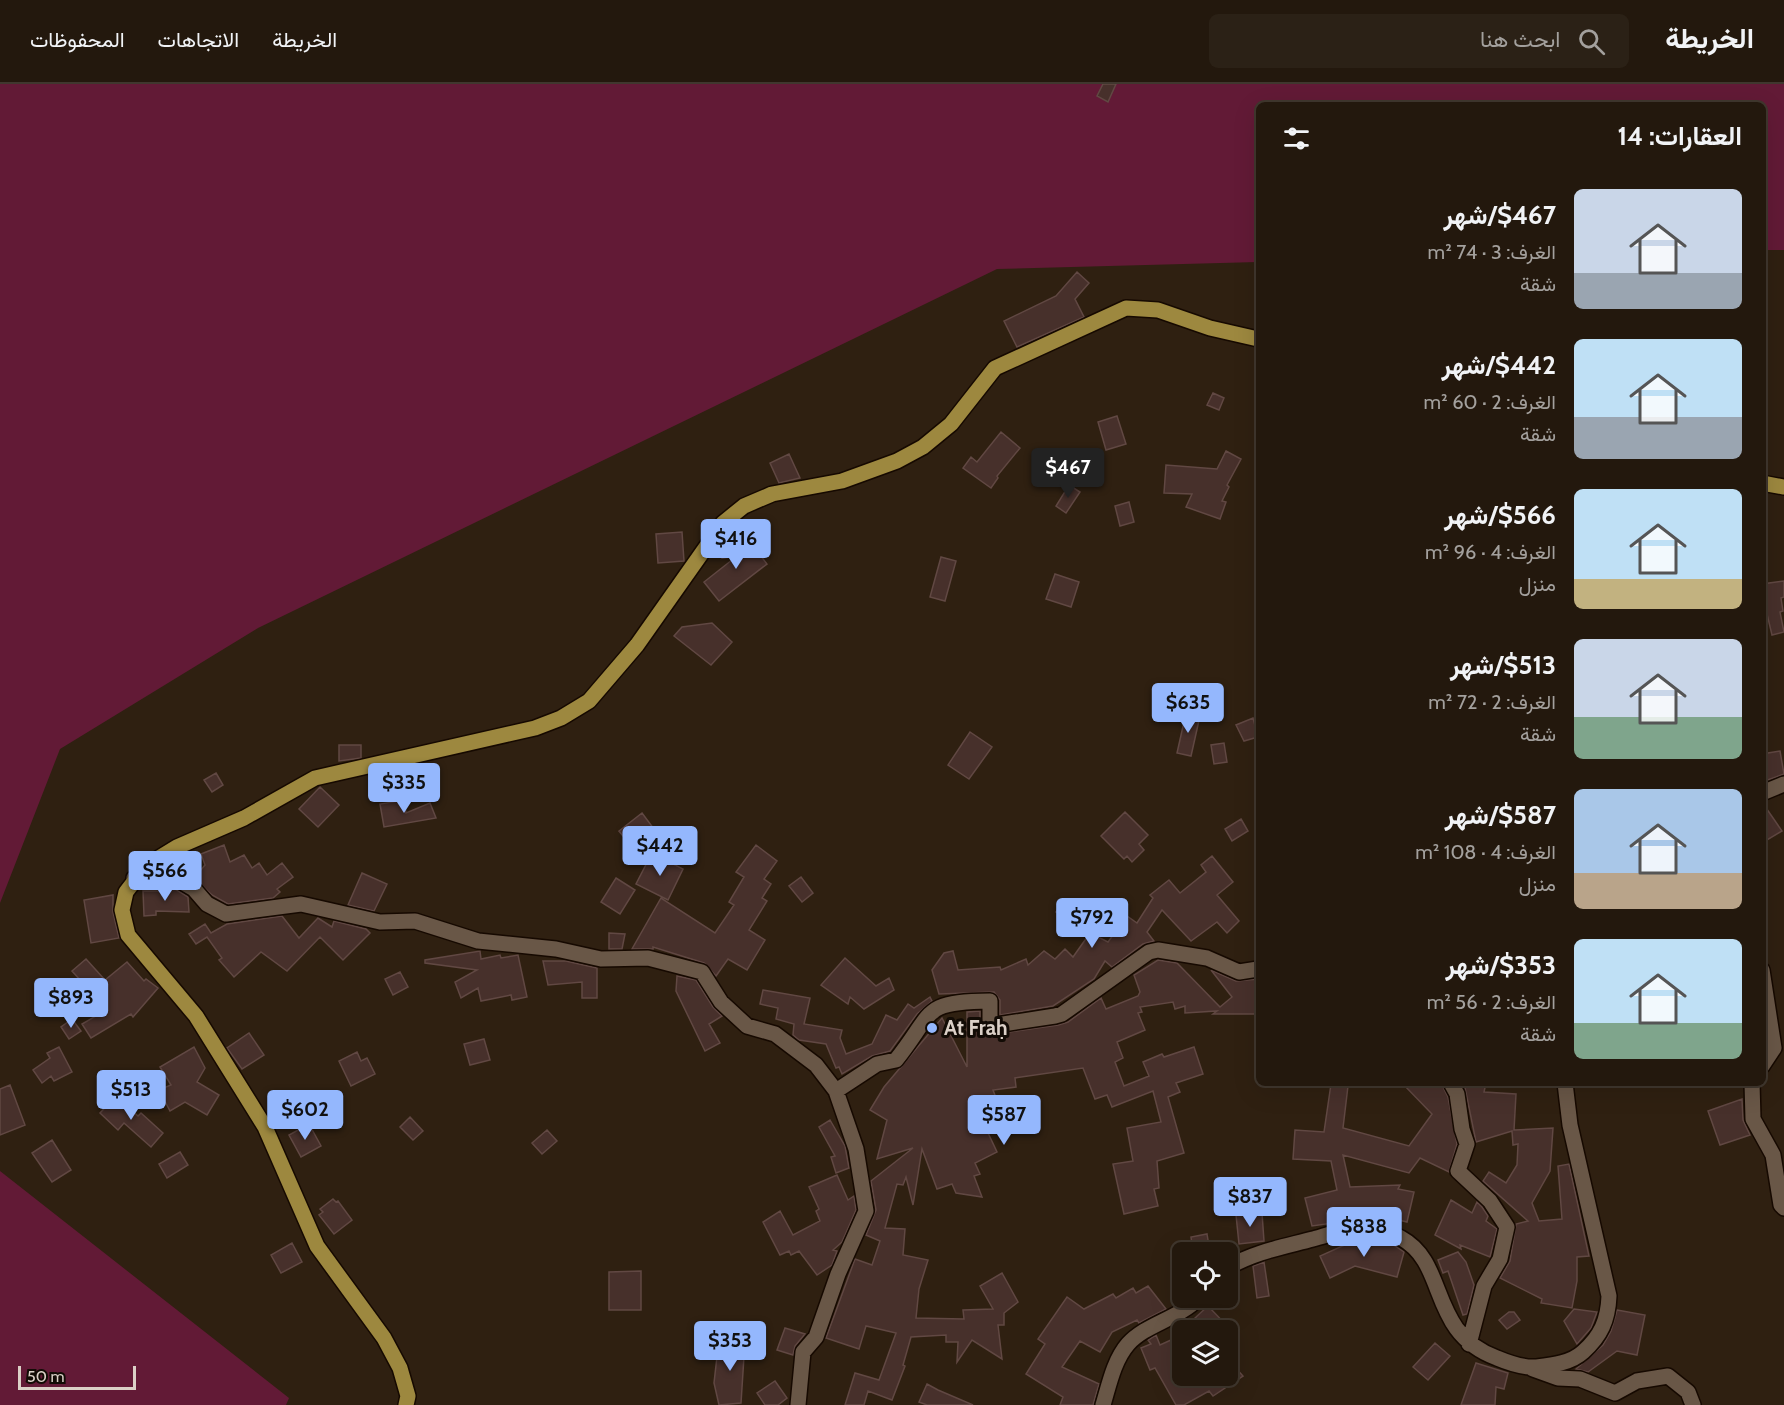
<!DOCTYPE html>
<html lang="ar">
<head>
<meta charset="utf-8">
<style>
  body { margin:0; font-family:Cabin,Vazirmatn,sans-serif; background:#2b2116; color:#f1f3f6; direction:rtl; height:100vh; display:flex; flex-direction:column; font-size:22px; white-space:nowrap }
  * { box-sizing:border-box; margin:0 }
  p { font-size:20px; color:#a3a09d }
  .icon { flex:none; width:33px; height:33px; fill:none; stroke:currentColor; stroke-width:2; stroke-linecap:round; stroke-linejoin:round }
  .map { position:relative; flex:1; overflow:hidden; direction:ltr }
  .details { position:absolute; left:1256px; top:18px; width:510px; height:984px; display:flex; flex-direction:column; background:#23180d; border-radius:9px; box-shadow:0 6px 24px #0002,0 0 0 2px #40372e; direction:rtl }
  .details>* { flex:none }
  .buttons { position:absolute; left:1172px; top:1158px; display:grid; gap:12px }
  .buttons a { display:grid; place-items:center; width:66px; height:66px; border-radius:9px; background:#23180d; box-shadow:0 6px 24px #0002,0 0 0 2px #40372e; font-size:30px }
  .scale { position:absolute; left:18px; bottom:15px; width:118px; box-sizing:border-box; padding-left:6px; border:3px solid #dbd0c7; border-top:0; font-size:16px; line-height:21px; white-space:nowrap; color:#dbd0c7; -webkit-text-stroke:4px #120b05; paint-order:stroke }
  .price { position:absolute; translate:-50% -51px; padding:0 14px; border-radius:6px; background:#94b7fd; color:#111; font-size:20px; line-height:39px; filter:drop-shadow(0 2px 3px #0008) }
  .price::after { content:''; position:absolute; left:50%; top:36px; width:18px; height:14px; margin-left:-9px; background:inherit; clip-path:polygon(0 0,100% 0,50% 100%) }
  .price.on { background:#222; color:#fff }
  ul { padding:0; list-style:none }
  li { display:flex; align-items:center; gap:18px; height:150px; padding:0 24px }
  li span { display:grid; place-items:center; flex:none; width:168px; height:120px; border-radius:9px; color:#555 }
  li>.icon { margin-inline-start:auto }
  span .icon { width:72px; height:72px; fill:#fffc; stroke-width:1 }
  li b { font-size:26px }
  h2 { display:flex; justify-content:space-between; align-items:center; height:72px; padding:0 24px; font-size:26px }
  header { display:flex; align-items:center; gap:36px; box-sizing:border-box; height:84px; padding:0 30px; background:#23180d; border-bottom:2px solid #40372e }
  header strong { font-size:28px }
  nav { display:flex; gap:33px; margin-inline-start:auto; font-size:21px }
  .search { width:420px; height:54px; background:#2b2116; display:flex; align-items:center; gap:15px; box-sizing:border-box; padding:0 21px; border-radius:9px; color:#a3a09d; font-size:22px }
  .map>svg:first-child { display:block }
</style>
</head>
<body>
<header>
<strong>الخريطة</strong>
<div class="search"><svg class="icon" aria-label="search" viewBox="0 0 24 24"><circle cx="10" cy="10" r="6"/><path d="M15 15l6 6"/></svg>ابحث هنا</div>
<nav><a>الخريطة</a><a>الاتجاهات</a><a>المحفوظات</a></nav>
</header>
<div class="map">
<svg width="1784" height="1321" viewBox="0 0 1784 1321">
  <rect width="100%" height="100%" fill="#2f2011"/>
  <!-- green -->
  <path fill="#621a36" d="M0 0H1784V166H1763L1762 21H1258V178L997 185 258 544 60 665 0 819Z
    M0 1087 289 1314 286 1321H0Z"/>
  <!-- building -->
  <path fill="#47302b" stroke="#614843" stroke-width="1.5" d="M1103 0H1116L1108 18 1097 12Z
    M1077 188 1089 199 1075 215 1084 233 1017 263 1004 237 1056 212Z
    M1213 309 1224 314 1219 326 1207 321Z
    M1117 332 1126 360 1106 366 1098 338Z
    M1001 348 1020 364 997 392 998 394 991 404 963 384 971 373 977 378Z
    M1065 367 1078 393 1063 400 1050 374Z
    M1226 367 1241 375 1227 401 1229 403 1222 417 1226 418 1220 435 1186 423 1192 410 1164 409 1166 381 1217 385Z
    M789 370 800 394 779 399 770 379Z
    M1069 401 1080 408 1066 429 1056 422Z
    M1129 418 1134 438 1120 442 1115 422Z
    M682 448 684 477 658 479 656 450Z
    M748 455 767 480 719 517 704 498 737 472 723 474Z
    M941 473 956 477 945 517 930 513Z
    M1055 490 1079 498 1071 523 1046 515Z
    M1784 497V513L1781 514 1783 527 1780 528 1784 548 1772 551 1767 530 1762 531V500Z
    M712 539 732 558 711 581 674 552 682 543Z
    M1186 629 1200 632 1191 672 1177 669Z
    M1253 634 1258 653 1244 657 1236 641Z
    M970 648 992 663 969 695 948 681Z
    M1224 659 1227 678 1214 680 1211 661Z
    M339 661H361V674L339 677Z
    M1780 667 1784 690 1762 698V670Z
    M216 689 223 701 212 708 204 696Z
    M320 703 339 721 318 743 299 725Z
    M404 716 406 729 430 719 436 734 384 743 380 720Z
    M1762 718 1782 747 1762 759Z
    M1125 728 1148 751 1139 760 1144 766 1132 778 1127 772 1124 775 1101 752Z
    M642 729 654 745 631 762 619 747Z
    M1241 735 1248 747 1232 757 1225 745Z
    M224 761 230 778 244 771 252 784 259 779 267 791 282 779 293 793 277 805 280 808 273 814 228 820 212 811 194 794 205 781 201 770Z
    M756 761 777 777 764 795 771 800 762 814 767 817 749 846 765 856 747 886 728 875 716 892 704 879 653 863V865H632L661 814 715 849 734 821 729 818 744 793 736 788Z
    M652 769 683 785 668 816 636 800Z
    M1212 772 1233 798 1217 811 1239 837 1227 849 1217 838 1191 857 1162 826 1147 848 1154 857 1143 860 1112 883 1105 877 1094 895 1053 922 1000 931V916L994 908 939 910 932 886 944 869 953 867 958 886 1000 883 1001 886 1026 875 1028 881 1044 867 1055 875 1065 865 1073 873 1090 849 1108 858 1127 832 1137 839 1153 814 1150 811 1169 796 1180 809 1206 788 1201 781Z
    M362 789 387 800 374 827 348 821Z
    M801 793 813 809 802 818 789 802Z
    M616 794 635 806 620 830 601 818Z
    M165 803H172L188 813 189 828 156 827V831L144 832 143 807H165Z
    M113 811V828L119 854 91 859 84 816Z
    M1063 817 1076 825 1070 836 1056 828Z
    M282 832 299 854 318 834 332 843 334 837 366 845 370 849 343 876 320 853 287 887 261 868 234 893 219 876 222 874 207 853 196 860 189 850 205 840 211 849 227 840Z
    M609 849 625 850 622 865H609Z
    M480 867 481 875 500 871 501 874 518 871 527 913 512 916 511 911 481 917 478 904 461 914 455 898 477 886 425 879V876Z
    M845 874 876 902 889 894 894 906 864 925 850 913 848 920 821 901Z
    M86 875 105 896 127 878 144 897 146 895 158 904 133 933 131 930 91 954 82 940 101 929 86 913 91 908 72 887Z
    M1158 876 1177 879 1220 923 1232 913 1211 886 1236 897 1258 895V930H1213L1217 927 1185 929V922L1175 925 1173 918 1140 923 1142 928 1138 929 1145 946 1117 958 1123 974 1115 978 1124 1002 1149 992 1143 978 1162 970 1164 973 1194 963 1203 990 1176 999 1180 1008 1168 1013 1184 1069 1157 1077 1159 1104 1154 1105 1158 1122 1124 1130 1113 1080 1133 1077 1127 1044 1161 1038 1153 1007 1112 1023 1107 1011 1095 1015 1083 984 1015 994 1016 1003 993 1006 1000 1024 980 1032 997 1068 975 1079 980 1090 974 1092 982 1113 956 1109 952 1100 937 1105 922 1065 913 1121 906 1093 903 1101 897 1100 885 1144 905 1145 903 1171 928 1176 919 1205 916 1234 964 1235 963 1226 993 1225 980 1202 1002 1189 1018 1218 1004 1229V1241H998L1002 1275 972 1256 957 1278 958 1258H946V1251L911 1253 903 1281 905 1282 892 1316 868 1307 864 1321H845L855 1289 879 1296 896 1249 866 1242 859 1265 826 1254 855 1175 872 1181 880 1157 866 1151 876 1126 871 1097 913 1064 877 1075 887 1036 870 1026 884 1003 942 934 967 983V928L980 927V943L987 951 1058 941 1068 938 1101 914 1106 925 1138 912 1140 908 1134 891Z
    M543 877H566L597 884V914H582V898L548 901Z
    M400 888 408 903 393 911 385 895Z
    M677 892 696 896 713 923 722 932 709 940 720 959 705 967 676 907Z
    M763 906 810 914 804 940 842 946 840 954 846 970 872 960 886 931 897 936 908 920 914 924 930 913 932 917 917 930 890 967 872 972 842 990 839 983 836 984 826 960 799 956 793 951 794 940 776 935 778 924 760 920Z
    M72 935 81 947 69 955 61 943Z
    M249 949 264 971 242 985 227 964Z
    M484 955 490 976 470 981 464 960Z
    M59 963 72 988 54 997 51 992 42 999 33 986 50 974 47 969Z
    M194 963 205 984 197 998 219 1011 207 1031 185 1018 170 1027 159 1006 171 1001 160 983Z
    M357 968 361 977 367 974 375 990 351 1002 339 977Z
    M1402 999H1441L1448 1013 1457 1060 1449 1088 1420 1074 1409 1089 1343 1071 1350 1103 1400 1101 1398 1105 1414 1108 1407 1138 1391 1134 1390 1131 1312 1142 1305 1114 1337 1106 1331 1077 1293 1075 1295 1046 1324 1048 1331 1000 1348 1002 1343 1044 1409 1062 1432 1030Z
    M1464 999H1486L1484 1008 1516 1010 1514 1046 1553 1044 1550 1087 1532 1119 1539 1137 1562 1135 1558 1082 1569 1080 1589 1172 1577 1173V1197L1572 1224 1541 1219 1542 1215 1500 1194 1510 1177 1516 1140 1528 1137 1483 1097 1489 1088 1506 1099 1517 1081 1518 1060 1513 1061 1512 1047 1476 1058Z
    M10 1001 25 1041 0 1051V1005Z
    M116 1012 138 1032 141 1029 163 1049 151 1063 124 1039 118 1046 100 1029Z
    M1742 1015 1743 1036 1750 1051 1720 1061 1708 1027Z
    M410 1033 423 1047 413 1056 400 1043Z
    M830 1036 845 1062 849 1084 836 1089 831 1073 835 1072 819 1043Z
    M309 1040 321 1062 301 1073 289 1051Z
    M547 1046 557 1057 542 1070 532 1059Z
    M52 1056 71 1086 52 1098 32 1069Z
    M180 1068 188 1081 167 1094 159 1080Z
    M837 1091 848 1116 854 1112 856 1126 842 1158 833 1166 837 1167 832 1181 817 1191 799 1167 791 1171 789 1167 780 1171 763 1138 780 1127 793 1151 820 1137 816 1127 819 1125 809 1103Z
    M333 1115 336 1118 338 1117 352 1136 334 1150 319 1131 323 1128 320 1125Z
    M1451 1116 1472 1129 1477 1118 1482 1123 1488 1132 1486 1137 1497 1145 1490 1173 1460 1161 1461 1165 1435 1151Z
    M1262 1129 1264 1157 1239 1160 1236 1131Z
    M1207 1150 1210 1168H1193L1191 1153Z
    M1360 1154 1392 1160 1404 1168 1397 1193 1355 1182 1330 1194 1320 1172Z
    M292 1159 302 1178 281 1189 271 1171Z
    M1458 1168 1466 1178 1474 1201 1467 1230 1463 1231 1448 1187 1443 1189 1438 1176Z
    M1264 1178 1269 1212 1257 1214 1253 1182Z
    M641 1187V1226H609V1188Z
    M1148 1202 1166 1225 1139 1239 1137 1236 1112 1248 1100 1268 1080 1257 1062 1283 1099 1300 1093 1321H1060L1063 1313 1026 1290 1045 1260 1038 1255 1067 1213 1084 1225 1113 1210 1116 1214 1133 1204 1136 1209Z
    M1208 1222 1231 1246H1182Z
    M1574 1225 1597 1228 1591 1244 1577 1260 1564 1237Z
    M1617 1226 1645 1231 1637 1271 1617 1267 1588 1288 1576 1285 1603 1261 1611 1247Z
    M1509 1228H1514L1520 1236 1507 1245 1499 1236Z
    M785 1244 805 1250 795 1262 793 1271 777 1266Z
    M1156 1251 1160 1261 1182 1251V1292H1227V1274L1243 1292 1213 1312 1209 1307 1184 1321H1176L1155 1284 1150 1286 1141 1264 1151 1260 1148 1256Z
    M719 1255 745 1257 741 1319 719 1321 714 1299Z
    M1435 1259 1450 1272 1428 1296 1413 1283Z
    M1476 1279 1508 1289 1504 1305 1496 1303 1495 1321H1461Z
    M775 1297 787 1314 778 1321H765L757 1309Z
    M927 1300 938 1306 973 1321H927L919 1318Z"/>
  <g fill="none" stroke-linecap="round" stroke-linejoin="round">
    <!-- minor casing -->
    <g stroke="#160900" stroke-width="18">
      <path id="minor" d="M1762 709 1784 700
        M134 794 162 789 175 794 194 805 207 820 226 830 301 820 380 838 415 837 478 857 556 865 601 875 648 874 702 888 721 918 747 942 775 950 816 981 836 1007 856 1065 866 1127 838 1190 816 1253 803 1268 798 1321
        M1762 886 1774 964 1762 982
        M1451 999 1457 1010 1462 1045 1467 1060 1458 1087 1490 1117 1507 1143 1500 1175 1484 1202 1469 1260
        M1752 999 1753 1035 1773 1071 1781 1121 1784 1124
        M836 1007 877 980 896 976C935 927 921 918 990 917V942L1055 932 1062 930 1149 868 1158 866 1207 874 1239 888 1258 885
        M1227 1184C1254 1168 1283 1163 1313 1155 1326 1152 1339 1146 1353 1145 1368 1143 1387 1146 1401 1154 1449 1180 1427 1248 1497 1274 1509 1279 1523 1284 1536 1283 1553 1281 1571 1279 1583 1268 1601 1252 1608 1236 1609 1212L1570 1041 1565 999
        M1533 1285 1558 1294 1580 1295 1615 1309 1637 1297 1668 1292 1688 1308 1693 1321
        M1103 1321C1109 1301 1114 1276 1128 1260 1146 1240 1178 1235 1199 1214"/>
    </g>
    <!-- major casing -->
    <g stroke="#160900" stroke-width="18">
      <path id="major" d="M1762 399 1784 403
        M406 1321 408 1312 400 1284 384 1254 317 1162 265 1043 196 932 128 851 122 826 126 808 146 782 177 763 244 734 315 694 535 644 561 634 589 617 637 561 723 439 744 422 772 410 842 397 897 377 923 363 951 340 995 284 1126 224 1158 226 1210 244 1258 255"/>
    </g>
    <!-- minor -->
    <use href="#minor" stroke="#695747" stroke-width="15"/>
    <!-- major -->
    <use href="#major" stroke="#9d883f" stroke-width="15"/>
  </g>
  <!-- markers -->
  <circle fill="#94b7fd" stroke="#120b05" stroke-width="2" cx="932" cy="944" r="6"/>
  <g text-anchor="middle" stroke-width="6" stroke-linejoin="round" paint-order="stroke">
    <!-- poi labels -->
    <g font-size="21" font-weight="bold" fill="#dbd0c7" stroke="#120b05" text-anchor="start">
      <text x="944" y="951">At Fraḥ</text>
    </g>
  </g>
</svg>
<div class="buttons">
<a><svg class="icon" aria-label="locate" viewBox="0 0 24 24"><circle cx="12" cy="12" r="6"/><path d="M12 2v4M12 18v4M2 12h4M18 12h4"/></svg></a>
<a><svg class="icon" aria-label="layers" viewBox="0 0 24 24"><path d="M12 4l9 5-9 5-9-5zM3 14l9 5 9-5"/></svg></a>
</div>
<div class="scale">50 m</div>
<b class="price on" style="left:1068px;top:415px">$467</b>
<b class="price" style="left:736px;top:486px">$416</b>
<b class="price" style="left:1188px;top:650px">$635</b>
<b class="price" style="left:404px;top:730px">$335</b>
<b class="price" style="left:660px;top:793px">$442</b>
<b class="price" style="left:165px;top:818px">$566</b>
<b class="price" style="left:1092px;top:865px">$792</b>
<b class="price" style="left:71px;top:945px">$893</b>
<b class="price" style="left:131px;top:1037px">$513</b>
<b class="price" style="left:305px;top:1057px">$602</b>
<b class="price" style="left:1004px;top:1062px">$587</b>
<b class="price" style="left:1250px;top:1144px">$837</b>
<b class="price" style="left:1364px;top:1174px">$838</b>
<b class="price" style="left:730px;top:1288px">$353</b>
<section class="details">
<h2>العقارات: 14<svg class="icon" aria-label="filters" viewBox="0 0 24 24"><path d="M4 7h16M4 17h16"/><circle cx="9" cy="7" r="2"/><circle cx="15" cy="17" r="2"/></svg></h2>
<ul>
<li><span style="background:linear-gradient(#c9d6e8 70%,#9aa5b1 0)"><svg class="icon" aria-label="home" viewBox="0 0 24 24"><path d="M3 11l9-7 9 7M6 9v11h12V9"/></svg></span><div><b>$467/شهر</b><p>الغرف: 3 · 74 m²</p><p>شقة</p></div></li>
<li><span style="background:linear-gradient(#bfe0f5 65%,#9aa5b1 0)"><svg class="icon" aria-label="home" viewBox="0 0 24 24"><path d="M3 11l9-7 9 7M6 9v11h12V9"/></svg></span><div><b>$442/شهر</b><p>الغرف: 2 · 60 m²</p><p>شقة</p></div></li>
<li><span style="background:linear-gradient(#bfe0f5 75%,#c2b280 0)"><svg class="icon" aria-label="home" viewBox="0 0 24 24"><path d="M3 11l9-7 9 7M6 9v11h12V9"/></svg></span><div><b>$566/شهر</b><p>الغرف: 4 · 96 m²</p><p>منزل</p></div></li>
<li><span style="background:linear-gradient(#c9d6e8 65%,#7fa58c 0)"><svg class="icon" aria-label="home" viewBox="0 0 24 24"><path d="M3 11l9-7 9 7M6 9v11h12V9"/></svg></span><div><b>$513/شهر</b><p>الغرف: 2 · 72 m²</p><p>شقة</p></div></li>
<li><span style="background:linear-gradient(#a9c7e8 70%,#b9a48a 0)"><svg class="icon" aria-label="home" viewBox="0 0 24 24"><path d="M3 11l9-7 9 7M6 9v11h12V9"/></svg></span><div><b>$587/شهر</b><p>الغرف: 4 · 108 m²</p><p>منزل</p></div></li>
<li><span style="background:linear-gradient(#bfe0f5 70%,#7fa58c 0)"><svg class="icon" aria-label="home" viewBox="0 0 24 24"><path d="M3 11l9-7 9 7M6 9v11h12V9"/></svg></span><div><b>$353/شهر</b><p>الغرف: 2 · 56 m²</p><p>شقة</p></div></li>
</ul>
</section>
</div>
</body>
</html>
